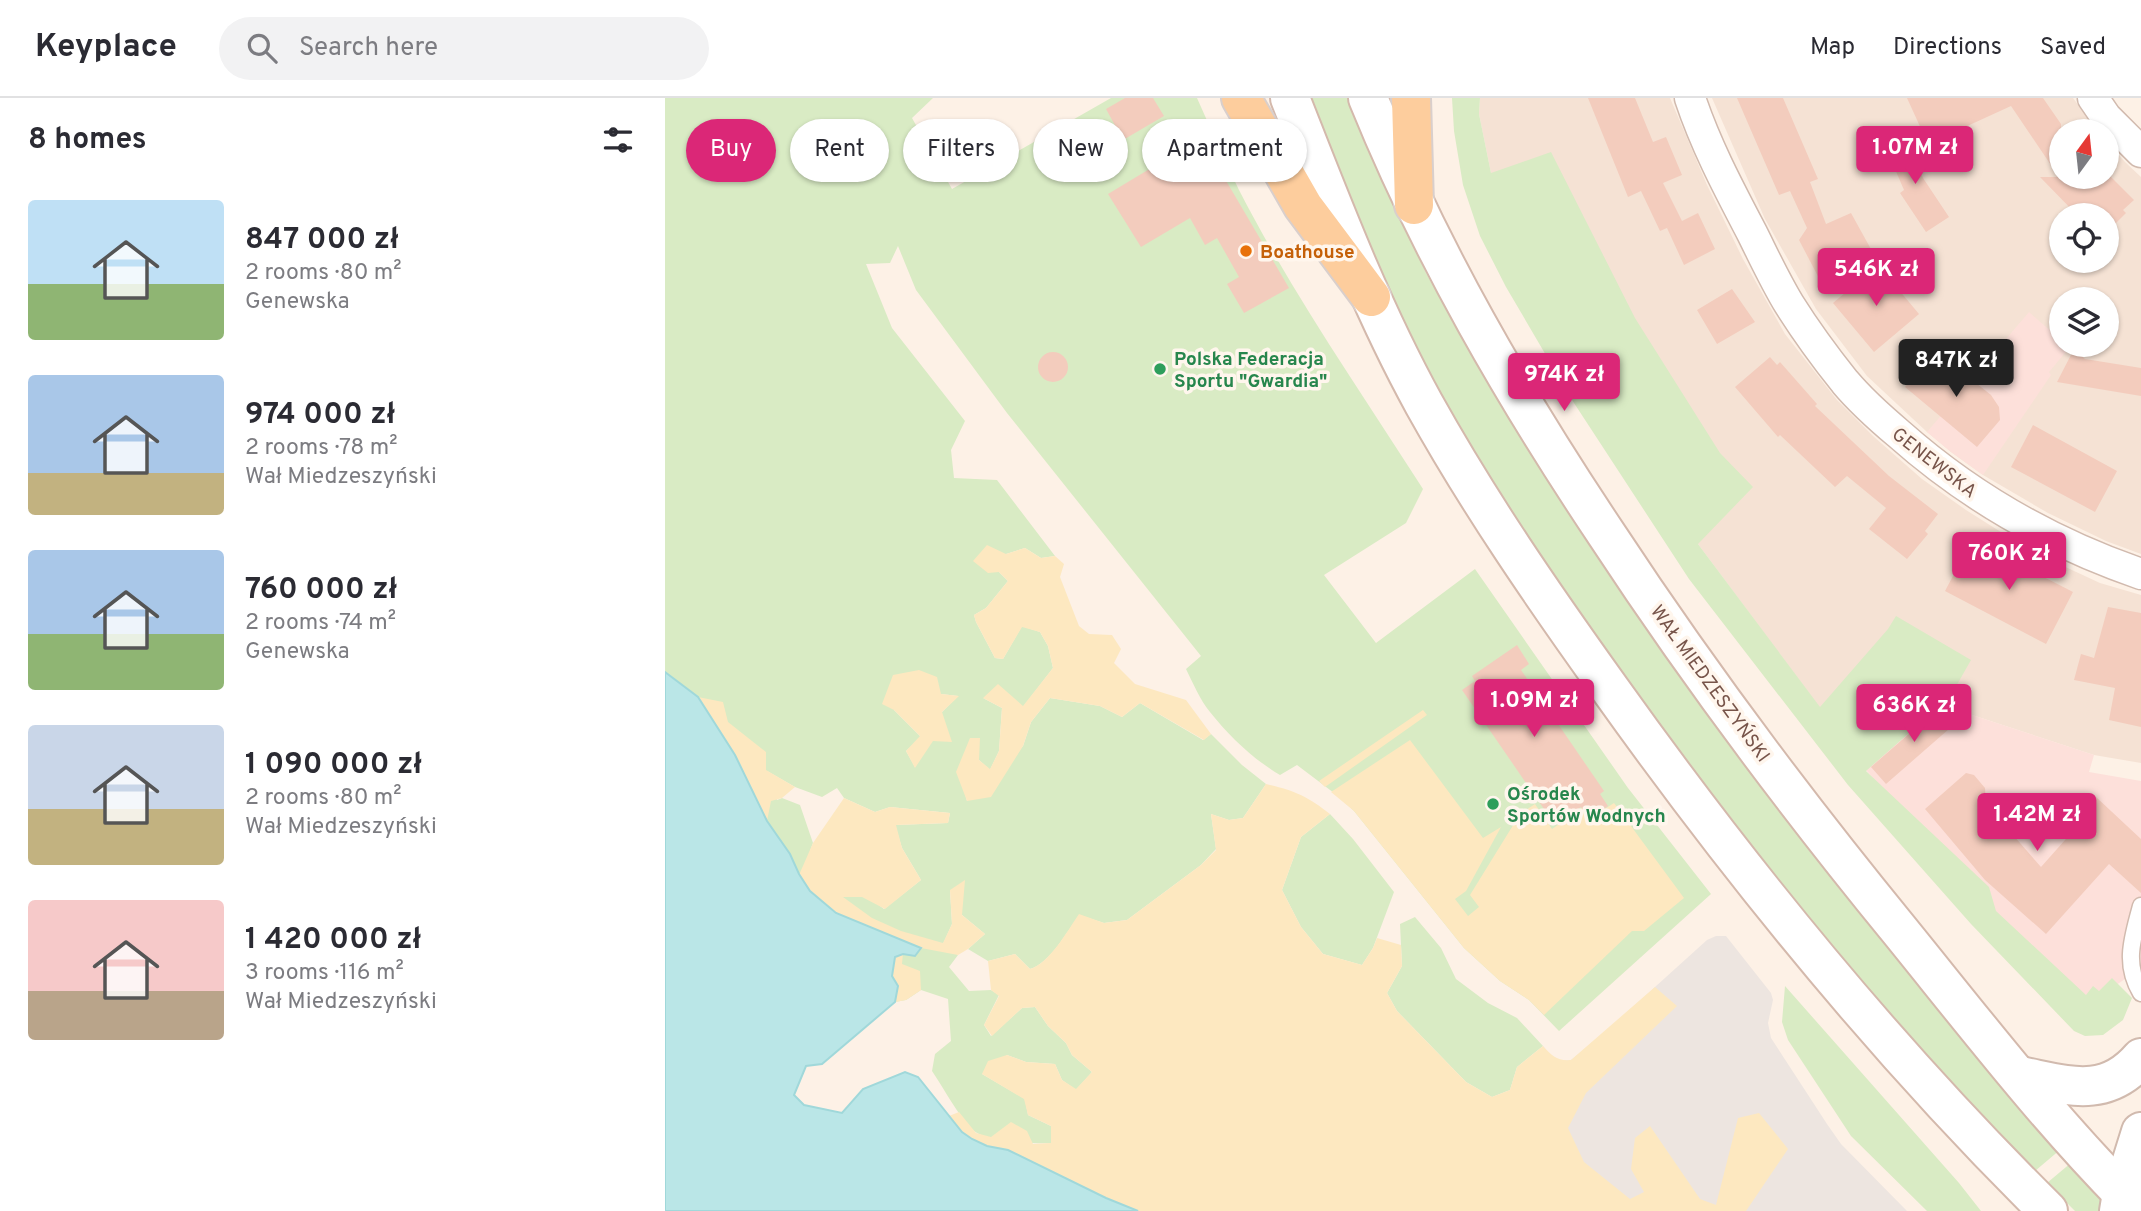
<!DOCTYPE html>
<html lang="en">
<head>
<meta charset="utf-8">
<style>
  body { margin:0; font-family:Overpass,sans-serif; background:#f2f2f3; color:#2b2b33; height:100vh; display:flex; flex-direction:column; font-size:26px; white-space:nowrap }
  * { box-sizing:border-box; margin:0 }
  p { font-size:23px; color:#7c7c81 }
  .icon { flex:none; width:38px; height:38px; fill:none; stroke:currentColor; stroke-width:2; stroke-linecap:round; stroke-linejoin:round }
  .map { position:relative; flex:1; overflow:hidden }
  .drawer { display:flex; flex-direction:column; background:#fff; width:665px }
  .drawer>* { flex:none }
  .banner { position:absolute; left:21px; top:21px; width:665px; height:63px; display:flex; gap:14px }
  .needle { width:46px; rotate:15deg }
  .fabs { position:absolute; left:1384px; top:21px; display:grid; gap:14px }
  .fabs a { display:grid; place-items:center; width:70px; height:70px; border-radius:50%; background:#fff; box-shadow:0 2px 5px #0004; font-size:35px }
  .price { position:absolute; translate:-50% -60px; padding:0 16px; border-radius:7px; background:#db2777; color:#fff; font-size:23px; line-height:46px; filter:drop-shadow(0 2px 4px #0008) }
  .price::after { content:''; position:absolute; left:50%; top:42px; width:21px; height:16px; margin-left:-10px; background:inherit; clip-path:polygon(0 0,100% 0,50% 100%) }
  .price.current { background:#222; color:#fff }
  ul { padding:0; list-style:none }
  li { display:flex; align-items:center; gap:21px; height:175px; padding:0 28px }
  li span { display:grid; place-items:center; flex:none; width:196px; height:140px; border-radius:7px; color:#555 }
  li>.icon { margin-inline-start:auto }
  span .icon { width:84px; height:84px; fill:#fffc; stroke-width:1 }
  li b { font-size:30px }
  h2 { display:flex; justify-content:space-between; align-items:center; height:84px; padding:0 28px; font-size:30px }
  .pill { padding:0 24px; border-radius:32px; background:#fff; box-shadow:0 2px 5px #0004; font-size:24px; line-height:63px }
  .pill.current { background:#db2777; color:#fff }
  header { display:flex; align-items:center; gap:42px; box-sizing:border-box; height:98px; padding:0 35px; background:#fff; border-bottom:2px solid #e1e1e2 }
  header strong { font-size:33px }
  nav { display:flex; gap:38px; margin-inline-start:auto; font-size:24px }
  .search { width:490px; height:63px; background:#f2f2f3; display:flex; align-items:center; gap:18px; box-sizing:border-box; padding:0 24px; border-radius:38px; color:#7c7c81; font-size:26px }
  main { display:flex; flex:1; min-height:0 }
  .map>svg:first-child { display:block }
</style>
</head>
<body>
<header>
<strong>Keyplace</strong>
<div class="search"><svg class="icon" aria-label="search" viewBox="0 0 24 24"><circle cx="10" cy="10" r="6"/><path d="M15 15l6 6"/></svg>Search here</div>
<nav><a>Map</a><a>Directions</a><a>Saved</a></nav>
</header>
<main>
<section class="drawer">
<h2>8 homes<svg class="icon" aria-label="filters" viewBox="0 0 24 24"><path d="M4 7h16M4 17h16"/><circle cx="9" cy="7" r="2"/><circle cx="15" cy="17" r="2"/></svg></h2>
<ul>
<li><span style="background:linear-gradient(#bfe0f5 60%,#8fb573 0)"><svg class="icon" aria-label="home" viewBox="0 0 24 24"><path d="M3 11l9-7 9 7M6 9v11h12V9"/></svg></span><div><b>847 000 zł</b><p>2 rooms · 80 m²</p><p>Genewska</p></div></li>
<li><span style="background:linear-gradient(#a9c7e8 70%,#c2b280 0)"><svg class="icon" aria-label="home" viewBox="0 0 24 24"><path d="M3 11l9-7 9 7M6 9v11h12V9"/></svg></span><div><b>974 000 zł</b><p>2 rooms · 78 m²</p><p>Wał Miedzeszyński</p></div></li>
<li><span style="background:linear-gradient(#a9c7e8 60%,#8fb573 0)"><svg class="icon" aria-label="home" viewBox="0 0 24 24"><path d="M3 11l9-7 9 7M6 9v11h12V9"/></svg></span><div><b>760 000 zł</b><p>2 rooms · 74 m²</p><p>Genewska</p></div></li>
<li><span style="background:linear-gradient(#c9d6e8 60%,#c2b280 0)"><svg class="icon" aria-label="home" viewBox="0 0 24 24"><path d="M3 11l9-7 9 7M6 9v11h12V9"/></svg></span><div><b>1 090 000 zł</b><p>2 rooms · 80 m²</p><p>Wał Miedzeszyński</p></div></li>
<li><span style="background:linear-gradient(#f6c9c9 65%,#b9a48a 0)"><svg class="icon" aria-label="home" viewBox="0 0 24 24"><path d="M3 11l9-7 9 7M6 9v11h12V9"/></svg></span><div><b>1 420 000 zł</b><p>3 rooms · 116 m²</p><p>Wał Miedzeszyński</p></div></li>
</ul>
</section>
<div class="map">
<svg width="1476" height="1113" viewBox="0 0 1476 1113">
  <rect width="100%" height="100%" fill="#fdf1e6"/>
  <!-- residential -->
  <path fill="#f5e2d4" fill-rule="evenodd" d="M815 0H1005L1042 87 1078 161 1120 236 1172 302 1208 338 1257 381 1301 412 1366 453 1435 485 1476 497V665L1429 657 1301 615 1285 599 1201 672 1033 446 826 75 814 16Z
    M1047 0H1408L1433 33H1396V79H1442V44L1460 64 1476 79V456L1441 443 1383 415 1318 377 1286 354 1262 334 1202 278 1151 211 1100 121ZM1396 117H1442V163H1396ZM1396 201H1442V247H1396Z"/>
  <!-- commercial -->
  <path fill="#fde0da" d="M1364 214 1396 242V247L1405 249 1384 274 1386 277 1318 377 1286 354 1262 334Z
    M1285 599 1301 615 1429 657 1424 674 1476 683V870L1425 905 1306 794 1201 672Z"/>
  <!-- industrial -->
  <path fill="#ede5e0" d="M1051 838H1061L1106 895 1108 902 1103 925 1106 940 1162 1026 1176 1046 1242 1113H877L878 948 887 959 896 963 906 962 938 936 1042 842Z"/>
  <!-- green -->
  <path fill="#d9ebc4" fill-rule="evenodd" d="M0 0H268L247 20 287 91 446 0H532C546 31 559 62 574 92 627 195 696 294 758 391L741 425 659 477 711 545 810 471 963 690 1046 796 894 933 864 902 835 883 799 850 689 713 673 698 632 667 615 677C588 661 565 639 545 614 535 602 528 585 521 571L536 558 342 315 251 192 233 148 225 165 201 166 227 230 300 323 286 352 289 380 332 382 390 458 376 460 360 450 341 456 334 474 343 483 321 510 309 517 311 524 330 560 338 561 357 528 375 534 383 548 388 570 358 609 318 600 337 610 334 653 325 672 314 662 299 692 302 703 358 648 366 624 385 600 435 608 457 619 475 605 538 642 546 636 577 667 601 686 578 720 564 722 546 716 551 751 536 767 462 822 439 825 414 817C403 833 384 866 365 871L350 856 323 863 303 851 320 836 297 817 285 792 287 826 278 846 293 857 284 869 304 893 326 892 334 897 319 927 326 938 357 910 370 909 383 928 401 945 407 957 427 974 411 992 397 982 390 966 361 964 342 957 317 976 360 1001 363 1017 386 1028V1045C370 1046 321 1043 309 1033 293 1018 280 992 267 973L270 956 286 943 283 901 256 892 241 902 230 904 233 888 227 878 230 859 134 777 125 756 102 723 85 689 0 643ZM276 596 293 598 277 614 250 669 241 653 256 639 229 612ZM102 673 130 689 157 699 172 690 179 700 210 714 225 709 285 715 283 725 230 727 237 750 256 782 219 811 145 753 148 745 135 707 117 700 112 702Z
    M647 0H684L708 58 761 175 806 256 855 338 999 553 1396 1051 1370 1073C1266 963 1165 851 1072 733 1024 671 979 606 934 542 879 463 823 384 777 300 725 204 686 102 647 0Z
    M787 0H815L814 16 826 75 886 54 970 220 1055 355 1088 389 1033 446 1155 609 1223 531 1231 518 1306 562 1285 599 1201 673 1324 789 1331 813 1421 897 1428 888 1434 893 1447 880 1467 900 1458 922 1438 937 1420 938 1409 933 1306 826 1183 687 1024 481 909 305 841 189 815 138 798 87 789 33Z
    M665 716 688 741 729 794 708 850 697 867 658 856 636 829 617 792 636 739Z
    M750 819 776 850 791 881 823 905 852 920 878 948 852 969 845 992 827 999 801 984 732 913 722 895 737 868 735 826Z
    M1120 888 1294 1085 1316 1113H1262L1186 1038 1123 942 1117 924Z
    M1407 1064 1437 1097 1435 1113H1410L1382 1085Z"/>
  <!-- sand -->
  <path fill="#fde8c0" d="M322 447 341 456 360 450 376 460 390 458 399 466 395 479 414 528 424 536 447 537 456 551 449 565 470 586 521 602 546 636 539 642 475 605 457 619 435 608 385 600 366 624 358 648 326 699 302 703 291 674 305 640H315L314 662 325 671 334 653 337 610 318 600 333 586 358 608 388 570 383 548 375 534 357 529 338 561 330 560 311 524 309 517 321 510 343 483 334 474 323 475 308 463Z
    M254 572 272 579 276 596 294 598 277 614 287 644 268 643 250 670 241 653 255 638 229 612 217 606 228 577Z
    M33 599 58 604 63 624 101 654V672L130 689 117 700 106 703 102 723 70 657Z
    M758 612 762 617 660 689 654 683Z
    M745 642 818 740 836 729 801 793 790 801 803 818 814 809 805 797 855 716 870 706 887 731 917 710 924 721 949 705 1019 800 979 833H967L879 917 864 902 835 883 799 850 689 713 666 694Z
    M601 686C628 692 643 698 665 716L636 739 617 792 636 829 658 856 697 867 708 850 712 840 736 847 737 868 722 895 732 913 801 984 827 999 845 992 852 969 878 948C887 958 892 963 906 962L990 889 1012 908 921 995 903 1030 919 1064 965 1101 979 1094 966 1071 970 1040 985 1028 1035 1101 1051 1107 1073 1020 1094 1015 1123 1051 1081 1113H473L441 1100 343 1052 322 1048 307 1041 297 1034 284 1018 294 1014 311 1035 326 1039 346 1024 362 1033 368 1046 386 1045V1028L363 1017 359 1001 317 976 323 963 342 957 361 964 390 966 397 982 411 991 427 974 407 957 401 945 383 928 370 909 357 910 327 938 319 927 334 898 326 892 323 863 350 856 365 871C384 866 403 832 414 816L439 825 462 822 536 767 551 752 546 716 564 722 578 720Z
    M179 700 210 714 225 709 285 715 283 725 231 727 237 750 256 782 220 811 197 799H178L207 820 236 833 278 845 287 826 285 792 300 782 297 817 320 836 303 851 293 857 256 850 171 815 145 793 134 777 148 745Z
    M238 855 237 866 255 873 256 892 241 902 230 904 233 888 227 878 230 859Z"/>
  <!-- water -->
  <path fill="#bae6e7" stroke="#a0d8da" stroke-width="2" d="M0 574 33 599 70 657 102 723 125 756 134 776 145 793 171 815 256 850 250 858 238 856 230 859 227 878 233 888 230 904 157 966 141 968 129 997 139 1007 177 1015 198 991 240 974 253 979 297 1034 307 1041 322 1048 343 1052 441 1100 473 1113H0Z"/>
  <!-- building -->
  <path fill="#f3ccbd" d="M460 0H488L499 18 458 42 441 11Z
    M923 0H970L988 44 1001 39 1017 77 998 85 1017 123 1033 115 1050 151 1019 167 1002 130 1011 126 995 133 976 93 963 99Z
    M1072 0H1118L1153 81 1145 84 1161 126 1186 115 1207 153 1156 184 1134 142 1142 130 1125 93 1114 97Z
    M1242 0H1378L1396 26V79H1446L1469 102 1458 112 1461 115 1445 131 1442 128V117H1412L1375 79H1394L1346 8 1263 46Z
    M1240 39 1258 80 1284 119 1261 134 1235 95 1239 92 1220 48Z
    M536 40 624 190 579 215 562 186 574 179 552 140 540 147 525 120 476 149 443 96Z
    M1213 167 1254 216 1209 254 1168 205Z
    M1067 191 1090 224 1052 246 1032 212Z
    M1409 251 1420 261 1476 270V298L1392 284Z
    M1271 253 1326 297 1334 309 1335 322 1312 349 1240 289Z
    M373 269a15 15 0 1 1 30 0a15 15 0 1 1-30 0Z
    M1105 259 1112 267 1115 264 1152 306 1150 308 1224 378 1273 416 1260 433 1263 436 1242 461 1204 431 1221 410 1182 378 1170 389 1115 337 1113 339 1070 289Z
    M1368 327 1452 373 1430 414 1346 369Z
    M1307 442 1408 494 1381 546 1280 493Z
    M1443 509 1476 515V629L1444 622 1450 590 1409 582 1416 556 1429 560Z
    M852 547 864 566 856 572 939 693 935 696 943 708 924 721 916 709 890 727 797 592 810 583 807 578Z
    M1277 607 1292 624 1221 686 1206 669Z
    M1301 675 1309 677 1320 690 1321 706 1376 769 1408 733 1404 729 1431 699 1476 741V795L1444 766 1381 836 1320 782 1260 711Z"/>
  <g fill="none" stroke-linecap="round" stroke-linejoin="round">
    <!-- service casing -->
    <g stroke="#d1baae" stroke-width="19">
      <path id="service" d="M1476 808C1468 839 1458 865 1476 895"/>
    </g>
    <!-- minor casing -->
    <g stroke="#d1baae" stroke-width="33">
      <path id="minor" d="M1025 0C1041 48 1064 91 1087 135 1099 159 1110 183 1124 206 1141 233 1160 259 1180 284 1196 303 1215 320 1234 336 1305 399 1386 445 1476 476
        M1428 0 1441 19 1476 54"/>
    </g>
    <!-- tertiary casing -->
    <g stroke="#d1baae" stroke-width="42">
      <path id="tertiary" d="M1355 978C1402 987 1440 1002 1476 960
        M1454 1113 1457 1095 1476 1034"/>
    </g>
    <!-- secondary casing -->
    <g stroke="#d4b9ac" stroke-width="42">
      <path id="secondary" d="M625 0C666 104 705 208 759 306 814 405 879 499 945 591 1077 776 1221 953 1383 1113
        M703 0C766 155 849 298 942 437 1032 574 1131 706 1235 833 1312 928 1388 1027 1475 1113"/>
    </g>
    <!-- primary casing -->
    <g stroke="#d9cfcc" stroke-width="42">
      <path id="primary" d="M576 0 638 108 706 199
        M746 0 749 107"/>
    </g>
    <!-- service -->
    <use href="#service" stroke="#fff" stroke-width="16"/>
    <!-- minor -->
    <use href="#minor" stroke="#fff" stroke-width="30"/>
    <!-- tertiary -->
    <use href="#tertiary" stroke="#fff" stroke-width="38"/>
    <!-- secondary -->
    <use href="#secondary" stroke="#fff" stroke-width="38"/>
    <!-- primary -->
    <use href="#primary" stroke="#fdcd9d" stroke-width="38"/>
  </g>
  <!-- markers -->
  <circle fill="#e8710a" stroke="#fff6ed" stroke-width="2.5" cx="581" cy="153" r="7"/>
  <g fill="#2e9e5b" stroke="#fff6ed" stroke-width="2.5">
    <circle cx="495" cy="271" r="7"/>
    <circle cx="828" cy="706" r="7"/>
  </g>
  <g text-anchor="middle" stroke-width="7" stroke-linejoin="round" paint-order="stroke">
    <!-- food labels -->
    <g font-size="19" font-weight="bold" fill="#c56008" stroke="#fff6ed" text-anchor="start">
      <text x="595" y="160">Boathouse</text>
    </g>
    <!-- leisure labels -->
    <g font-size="19" font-weight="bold" fill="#27864d" stroke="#fff6ed" text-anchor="start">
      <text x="509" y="267">Polska Federacja<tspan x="509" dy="22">Sportu "Gwardia"</tspan></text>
      <text x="842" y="702">Ośrodek<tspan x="842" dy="22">Sportów Wodnych</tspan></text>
    </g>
    <!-- street labels -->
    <g font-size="19" fill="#77544a" stroke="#fff6ed">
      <text transform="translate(1270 364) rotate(38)" y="7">GENEWSKA</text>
      <text transform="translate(1046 585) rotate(54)" y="7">WAŁ MIEDZESZYŃSKI</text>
    </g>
  </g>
</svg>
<div class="fabs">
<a><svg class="needle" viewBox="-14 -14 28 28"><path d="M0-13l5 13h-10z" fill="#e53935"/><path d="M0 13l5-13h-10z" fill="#7c7c81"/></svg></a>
<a><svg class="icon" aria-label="locate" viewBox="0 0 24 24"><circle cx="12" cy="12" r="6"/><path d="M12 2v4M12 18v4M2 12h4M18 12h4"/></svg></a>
<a><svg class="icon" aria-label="layers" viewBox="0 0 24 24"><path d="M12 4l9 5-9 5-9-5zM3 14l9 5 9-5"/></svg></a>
</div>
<b class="price" style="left:1250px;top:88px">1.07M zł</b>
<b class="price" style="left:1211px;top:210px">546K zł</b>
<b class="price current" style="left:1291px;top:301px">847K zł</b>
<b class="price" style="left:899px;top:315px">974K zł</b>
<b class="price" style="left:1344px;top:494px">760K zł</b>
<b class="price" style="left:869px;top:641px">1.09M zł</b>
<b class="price" style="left:1249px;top:646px">636K zł</b>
<b class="price" style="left:1372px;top:755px">1.42M zł</b>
<div class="banner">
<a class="pill current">Buy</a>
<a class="pill">Rent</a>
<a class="pill">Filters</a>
<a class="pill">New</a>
<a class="pill">Apartment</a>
</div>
</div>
</main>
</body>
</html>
